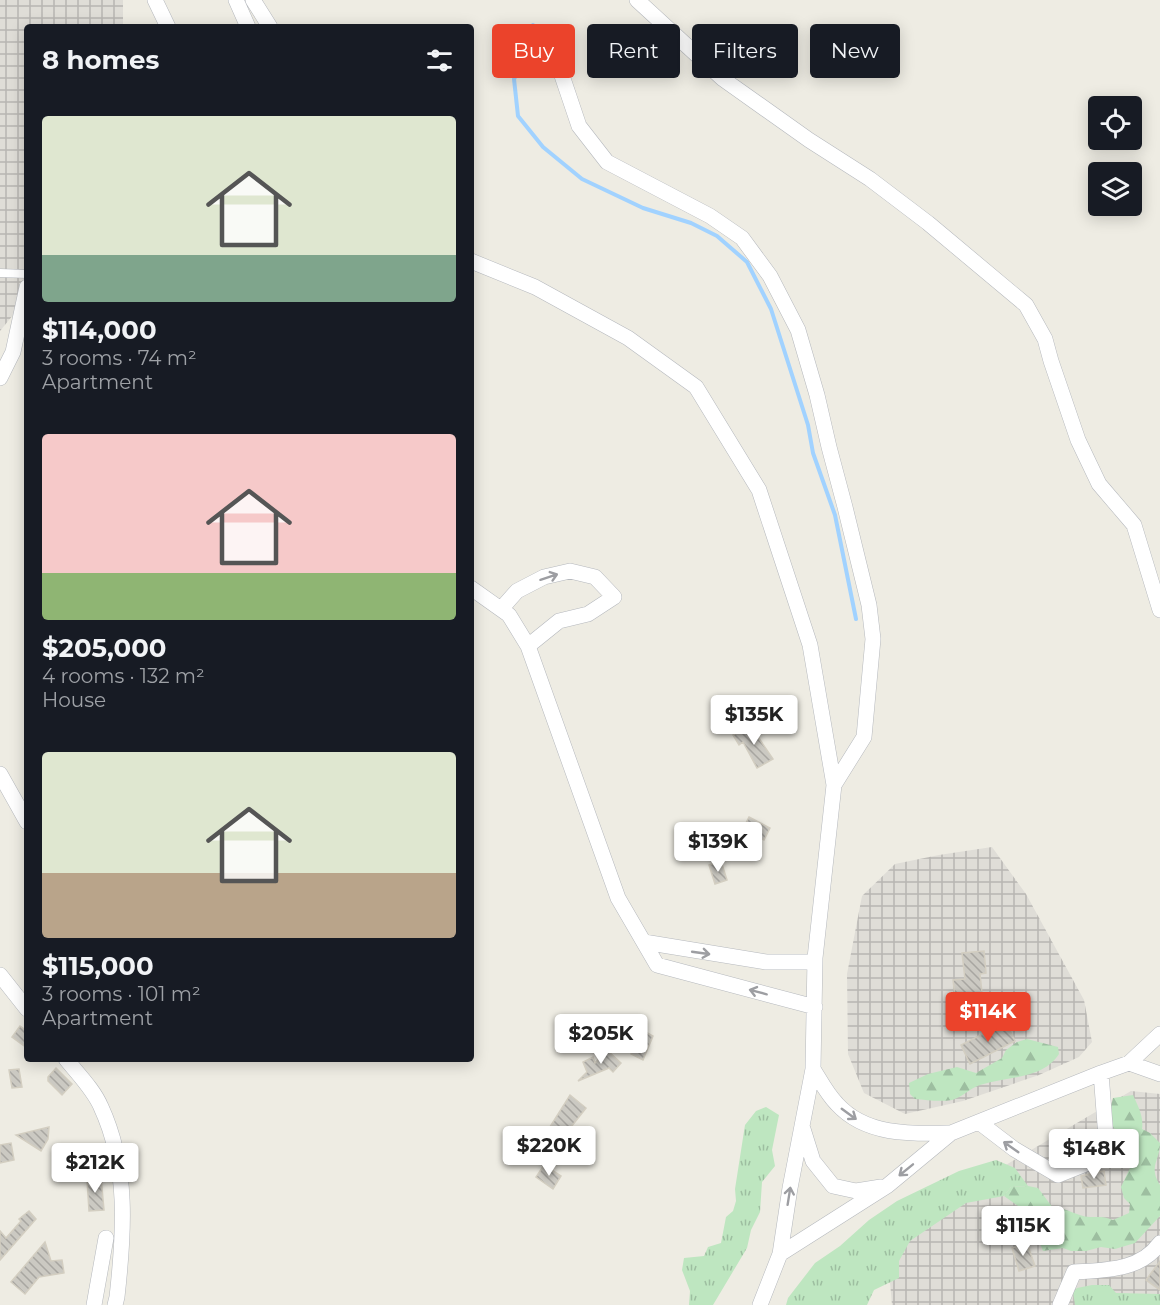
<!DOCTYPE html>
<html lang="en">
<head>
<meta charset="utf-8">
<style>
  body { margin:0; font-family:Montserrat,sans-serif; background:#20242c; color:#f1f3f6; height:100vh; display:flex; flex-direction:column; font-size:22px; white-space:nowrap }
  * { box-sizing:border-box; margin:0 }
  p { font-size:20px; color:#9ea1a6 }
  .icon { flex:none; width:33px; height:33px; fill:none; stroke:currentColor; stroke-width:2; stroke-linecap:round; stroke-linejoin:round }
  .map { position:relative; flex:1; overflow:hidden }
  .drawer { position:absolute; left:24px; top:24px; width:450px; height:1038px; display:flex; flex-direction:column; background:#171b24; border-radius:6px; box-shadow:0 3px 15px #0003 }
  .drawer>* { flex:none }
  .guide { position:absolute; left:492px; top:24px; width:570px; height:54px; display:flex; gap:12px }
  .fabs { position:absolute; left:1088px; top:96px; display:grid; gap:12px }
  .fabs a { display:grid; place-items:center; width:54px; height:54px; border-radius:6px; background:#171b24; box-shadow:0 3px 15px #0003; font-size:30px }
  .price { position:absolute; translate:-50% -51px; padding:0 14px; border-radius:6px; background:#fff; color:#222; font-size:20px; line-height:39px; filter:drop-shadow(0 2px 3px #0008) }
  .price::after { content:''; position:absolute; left:50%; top:36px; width:18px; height:14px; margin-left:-9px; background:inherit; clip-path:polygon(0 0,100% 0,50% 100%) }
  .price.selected { background:#eb432b; color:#fff }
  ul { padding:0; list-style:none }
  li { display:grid; align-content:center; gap:12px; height:318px; padding:0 18px }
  li span { display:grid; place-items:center; height:186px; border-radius:6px; color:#555 }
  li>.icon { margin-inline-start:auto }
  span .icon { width:108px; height:108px; fill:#fffc; stroke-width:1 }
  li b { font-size:26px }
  h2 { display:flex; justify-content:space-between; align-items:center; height:72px; padding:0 18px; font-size:26px }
  .tag { padding:0 21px; border-radius:6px; background:#171b24; box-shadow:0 3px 15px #0003; font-size:21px; line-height:54px }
  .tag.selected { background:#eb432b; color:#fff }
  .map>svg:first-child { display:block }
</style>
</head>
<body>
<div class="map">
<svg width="1160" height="1305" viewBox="0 0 1160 1305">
  <defs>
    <pattern id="industrial-grid" width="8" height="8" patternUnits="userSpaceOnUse" patternTransform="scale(1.5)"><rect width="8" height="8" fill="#dfddd7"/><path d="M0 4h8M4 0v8" fill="none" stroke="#b8b6b2"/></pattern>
    <pattern id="grass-tufts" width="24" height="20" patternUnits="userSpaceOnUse" patternTransform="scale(1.5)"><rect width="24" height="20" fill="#bee6c0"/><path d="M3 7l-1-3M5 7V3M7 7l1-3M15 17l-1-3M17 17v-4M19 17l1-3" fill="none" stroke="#9dbea0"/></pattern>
    <pattern id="forest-firs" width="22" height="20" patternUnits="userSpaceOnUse" patternTransform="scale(1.5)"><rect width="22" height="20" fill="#bee6c0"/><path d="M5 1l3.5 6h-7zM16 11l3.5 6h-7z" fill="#9dbea0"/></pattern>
    <pattern id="building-back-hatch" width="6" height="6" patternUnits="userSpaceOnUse" patternTransform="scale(1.5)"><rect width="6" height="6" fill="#cbc9c2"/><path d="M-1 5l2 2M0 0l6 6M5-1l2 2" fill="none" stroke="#a8a6a1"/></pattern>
  </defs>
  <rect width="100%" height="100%" fill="#eeece3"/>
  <!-- industrial -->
  <path fill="url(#industrial-grid)" d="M0 0H123V27H27V298L0 331Z
    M992 847 1026 894 1084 1000 1092 1042 1079 1057 1039 1075 963 1101 905 1114 864 1093 848 1054 847 974 862 896 895 864 939 855Z
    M1131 1091 1160 1094V1305H892L888 1259 901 1227Z"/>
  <!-- grass -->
  <path fill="url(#grass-tufts)" d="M766 1107 779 1115 772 1150 775 1166 762 1182 760 1212 751 1230 747 1248 713 1305H689L690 1291 682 1270 684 1258 704 1256 708 1247 721 1243 726 1217 733 1211 736 1201 735 1189 745 1125 756 1111Z
    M996 1160 1015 1168 1028 1186 1011 1187 1004 1196 966 1203 910 1241 899 1261V1278L874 1290 867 1305H786L788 1298 815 1263 840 1246 869 1220 897 1201 959 1171Z
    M1092 1285H1109L1116 1293 1160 1294V1305H1075L1073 1292 1077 1288Z"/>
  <!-- forest -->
  <path fill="url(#forest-firs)" d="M1027 1039 1058 1047 1059 1054C1042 1080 1007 1076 980 1085 970 1088 963 1097 952 1100 940 1102 927 1100 915 1099L910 1094 909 1083 928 1074 957 1067 976 1073 1002 1058 1006 1050 1017 1042Z
    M1133 1095C1138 1106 1144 1117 1142 1129L1150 1133 1160 1143C1160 1161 1148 1166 1160 1185V1216L1135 1243 1115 1249 1101 1247 1086 1251H1071L1063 1248 1043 1251 1034 1228 1025 1211 1004 1196 1011 1187 1028 1186 1038 1188 1053 1208C1066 1207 1076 1216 1090 1217 1100 1217 1103 1216 1113 1220L1129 1213 1130 1204 1124 1198 1121 1187 1130 1168 1127 1133 1110 1127 1108 1118 1113 1098Z"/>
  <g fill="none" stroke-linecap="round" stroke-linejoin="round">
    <!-- stream -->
    <path stroke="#a1d2ff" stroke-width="4" d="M533 25 534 44 514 79 518 116 543 147 582 179 643 208 691 223 717 236 747 262 771 309 808 425 813 453 835 515 856 619"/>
  </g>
  <!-- building -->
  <path fill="url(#building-back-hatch)" stroke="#d3cec1" stroke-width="1.5" d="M750 725 773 759 757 768 743 742 739 745 733 735Z
    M749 817 770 828 764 840 760 838 748 857 738 851 749 832 743 829Z
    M721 861 727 880 715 884 709 865Z
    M984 951 986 973 980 974 982 993 955 996 953 980 965 979 962 953Z
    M1006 1022 1015 1041 970 1064 961 1045Z
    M20 1026 27 1031V1048L12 1037Z
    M642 1030 653 1036 643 1060 631 1054Z
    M607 1050 621 1063 613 1072 609 1068 578 1081 587 1072 583 1062 593 1057 595 1063Z
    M56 1068 72 1084 62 1095 48 1081V1077Z
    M19 1069 22 1087 12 1088 9 1070Z
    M570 1095 586 1108 571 1127 570 1149 548 1148V1130Z
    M49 1127 48 1139 41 1151 16 1135Z
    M11 1143 14 1160 0 1163V1145Z
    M544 1165 561 1176 553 1189 536 1177Z
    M1104 1171 1106 1185 1083 1188 1081 1176Z
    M101 1177 104 1210 89 1211 87 1179Z
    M29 1211 36 1219 0 1260V1231L6 1238 21 1221 19 1219Z
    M45 1242 51 1261 62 1260 64 1273 39 1277 25 1294 11 1282Z
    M1027 1243 1035 1266 1019 1271 1012 1248Z
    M1160 1261V1290L1146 1280Z"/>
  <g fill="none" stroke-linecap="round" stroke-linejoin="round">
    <!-- service casing -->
    <g stroke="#b5b8bd" stroke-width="9">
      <path id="service" d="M0 273 27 274"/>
    </g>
    <!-- minor casing -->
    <g stroke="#b5b8bd" stroke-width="16">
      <path id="minor" d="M155 0 168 27
        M236 0 248 27
        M253 0 270 27
        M637 0 723 79 809 140 870 179 928 223 1026 305 1045 339 1051 361 1078 440 1099 484 1134 525 1160 610
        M551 43 579 126 607 162 710 216 742 238 770 276 798 330 817 395 829 447 845 507 869 605 873 639 864 737 834 785
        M471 261 535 287 628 338 696 387 759 490 810 645 834 785 815 958 813 1069 790 1188 780 1254 760 1305
        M0 378 13 352 27 287
        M471 588 509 615 528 646 618 898 657 965 815 1007
        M501 609 517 591 544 577 570 571 595 577 614 597 588 614 559 621 528 646
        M0 774 27 822
        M644 942 766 962H815
        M0 975 27 1009
        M66 1059C78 1074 94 1090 101 1107 129 1167 124 1234 117 1297L115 1305
        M1129 1063 1160 1074
        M813 1069C820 1080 827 1094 837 1104 866 1136 912 1134 951 1133
        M980 1123 1014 1149 1058 1175 1093 1161 1106 1138 1101 1073
        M803 1129 813 1161 833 1186 856 1191 881 1187
        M780 1254 887 1186 951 1133 1101 1073 1129 1063 1160 1034
        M94 1305 106 1238
        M1060 1305 1074 1272C1105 1270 1140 1271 1160 1243"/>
    </g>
    <!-- service -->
    <use href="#service" stroke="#fff" stroke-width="8"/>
    <!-- minor -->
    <use href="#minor" stroke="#fff" stroke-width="15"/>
  </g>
  <!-- one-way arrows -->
  <defs><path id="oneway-shaft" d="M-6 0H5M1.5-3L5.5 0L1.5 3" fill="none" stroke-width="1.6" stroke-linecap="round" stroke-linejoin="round" transform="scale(1.5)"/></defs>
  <g stroke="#9d9ea2">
    <use href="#oneway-shaft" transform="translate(549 577) rotate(-18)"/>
    <use href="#oneway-shaft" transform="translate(701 953) rotate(8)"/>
    <use href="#oneway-shaft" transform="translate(758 992) rotate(-165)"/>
    <use href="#oneway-shaft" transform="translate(849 1114) rotate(36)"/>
    <use href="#oneway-shaft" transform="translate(1011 1147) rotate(-145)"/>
    <use href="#oneway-shaft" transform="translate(906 1170) rotate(141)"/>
    <use href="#oneway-shaft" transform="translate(789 1196) rotate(-81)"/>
  </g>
</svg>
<div class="fabs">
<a><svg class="icon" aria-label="locate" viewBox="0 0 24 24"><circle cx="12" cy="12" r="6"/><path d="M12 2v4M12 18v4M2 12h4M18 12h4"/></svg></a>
<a><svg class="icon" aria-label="layers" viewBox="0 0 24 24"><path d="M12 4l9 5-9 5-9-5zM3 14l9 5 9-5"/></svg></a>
</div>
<b class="price" style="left:754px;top:746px">$135K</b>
<b class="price" style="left:718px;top:873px">$139K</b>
<b class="price selected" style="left:988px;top:1043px">$114K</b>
<b class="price" style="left:601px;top:1065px">$205K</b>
<b class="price" style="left:549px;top:1177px">$220K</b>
<b class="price" style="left:1094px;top:1180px">$148K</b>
<b class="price" style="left:95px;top:1194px">$212K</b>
<b class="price" style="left:1023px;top:1257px">$115K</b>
<div class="guide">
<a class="tag selected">Buy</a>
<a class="tag">Rent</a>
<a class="tag">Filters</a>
<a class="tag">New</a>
</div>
<section class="drawer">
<h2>8 homes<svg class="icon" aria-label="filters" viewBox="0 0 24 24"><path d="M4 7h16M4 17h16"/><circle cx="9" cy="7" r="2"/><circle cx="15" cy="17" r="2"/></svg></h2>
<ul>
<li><span style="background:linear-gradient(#dfe7d0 75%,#7fa58c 0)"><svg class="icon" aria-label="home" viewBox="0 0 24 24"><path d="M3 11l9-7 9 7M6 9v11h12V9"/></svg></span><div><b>$114,000</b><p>3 rooms · 74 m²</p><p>Apartment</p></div></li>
<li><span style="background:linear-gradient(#f6c9c9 75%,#8fb573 0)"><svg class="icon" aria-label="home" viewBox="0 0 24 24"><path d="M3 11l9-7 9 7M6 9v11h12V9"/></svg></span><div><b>$205,000</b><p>4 rooms · 132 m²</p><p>House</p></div></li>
<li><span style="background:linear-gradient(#dfe7d0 65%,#b9a48a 0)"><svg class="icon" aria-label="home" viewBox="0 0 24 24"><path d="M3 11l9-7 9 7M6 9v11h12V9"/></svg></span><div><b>$115,000</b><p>3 rooms · 101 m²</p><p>Apartment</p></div></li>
</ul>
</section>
</div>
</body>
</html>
